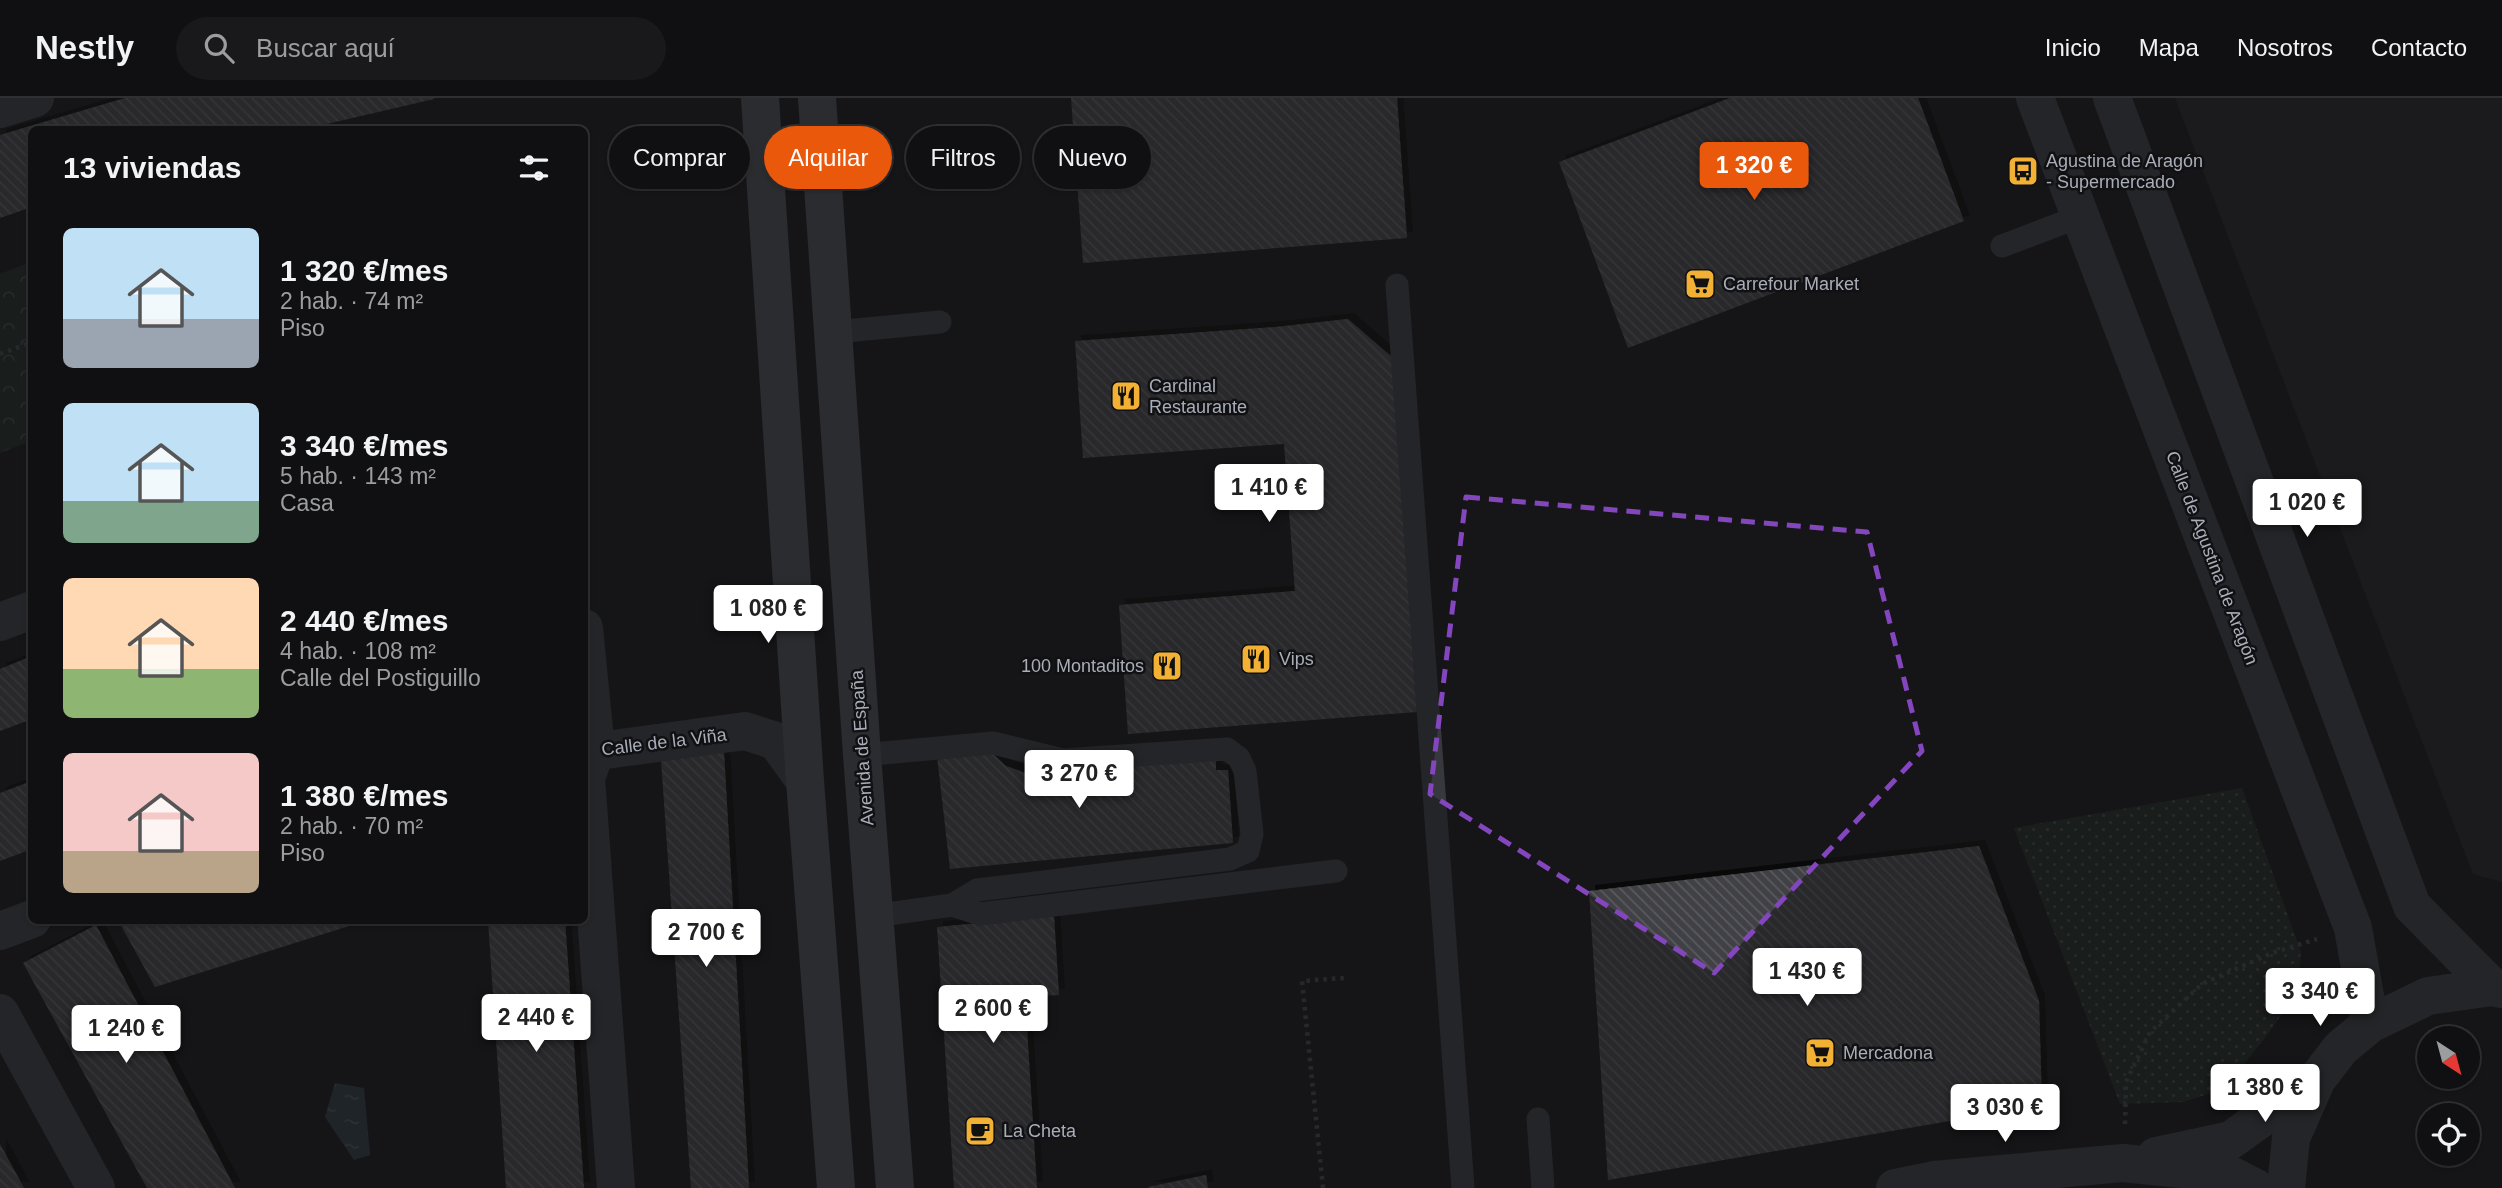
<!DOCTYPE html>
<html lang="es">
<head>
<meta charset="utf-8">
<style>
  body { margin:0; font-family:Helvetica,sans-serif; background:#19191b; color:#f1f3f6; height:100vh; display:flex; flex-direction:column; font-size:26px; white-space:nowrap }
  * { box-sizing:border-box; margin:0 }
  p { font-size:23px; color:#9c9d9f }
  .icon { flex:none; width:38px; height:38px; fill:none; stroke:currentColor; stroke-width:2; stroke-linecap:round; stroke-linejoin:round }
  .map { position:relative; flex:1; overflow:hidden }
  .drawer { position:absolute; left:28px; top:28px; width:560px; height:798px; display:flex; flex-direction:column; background:#101012; border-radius:10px; box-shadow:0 2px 5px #0004,0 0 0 2px #303032 }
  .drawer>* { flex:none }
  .top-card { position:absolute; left:609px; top:28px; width:665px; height:63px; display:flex; gap:14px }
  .needle { width:46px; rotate:144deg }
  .tools { position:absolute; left:2417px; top:928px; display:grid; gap:14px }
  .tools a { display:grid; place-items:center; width:63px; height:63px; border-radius:50%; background:#101012; box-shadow:0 2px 5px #0004,0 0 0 2px #303032; font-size:35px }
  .price { position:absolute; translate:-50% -60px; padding:0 16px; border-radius:7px; background:#fff; color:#222; font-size:23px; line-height:46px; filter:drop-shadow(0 2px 4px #0008) }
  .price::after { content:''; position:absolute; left:50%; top:42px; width:21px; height:16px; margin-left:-10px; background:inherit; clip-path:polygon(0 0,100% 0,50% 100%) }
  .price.active { background:#ea580c; color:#fff }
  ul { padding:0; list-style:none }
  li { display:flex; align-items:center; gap:21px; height:175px; padding:0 35px }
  li span { display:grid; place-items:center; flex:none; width:196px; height:140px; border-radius:10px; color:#555 }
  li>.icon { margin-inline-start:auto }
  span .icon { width:84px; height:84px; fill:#fffc; stroke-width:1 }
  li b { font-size:30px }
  h2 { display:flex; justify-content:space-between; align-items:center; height:84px; padding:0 35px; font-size:30px }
  .chip { padding:0 24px; border-radius:32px; background:#101012; box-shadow:0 2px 5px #0004,0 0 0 2px #303032; font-size:24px; line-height:63px }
  .chip.active { background:#ea580c; color:#fff }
  header { display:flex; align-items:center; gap:42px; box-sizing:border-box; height:98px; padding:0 35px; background:#101012; border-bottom:2px solid #303032 }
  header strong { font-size:33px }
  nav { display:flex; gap:38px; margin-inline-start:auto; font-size:24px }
  .search { width:490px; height:63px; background:#19191b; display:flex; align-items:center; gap:18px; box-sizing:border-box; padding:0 24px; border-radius:38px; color:#9c9d9f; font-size:26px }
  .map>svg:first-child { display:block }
</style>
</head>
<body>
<header>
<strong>Nestly</strong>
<div class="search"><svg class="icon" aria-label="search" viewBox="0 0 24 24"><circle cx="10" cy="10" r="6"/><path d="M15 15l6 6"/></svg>Buscar aquí</div>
<nav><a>Inicio</a><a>Mapa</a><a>Nosotros</a><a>Contacto</a></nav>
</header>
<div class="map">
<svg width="2502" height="1090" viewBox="0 0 2502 1090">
  <defs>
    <pattern id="park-crowns" width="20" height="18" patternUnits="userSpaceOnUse" patternTransform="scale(1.75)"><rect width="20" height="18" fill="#1e261f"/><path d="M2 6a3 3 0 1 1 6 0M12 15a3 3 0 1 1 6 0" fill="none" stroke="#3c433d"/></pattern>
    <pattern id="garden-dots" width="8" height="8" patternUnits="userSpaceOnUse" patternTransform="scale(1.75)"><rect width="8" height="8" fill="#1e261f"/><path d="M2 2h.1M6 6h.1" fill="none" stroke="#3c433d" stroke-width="1.8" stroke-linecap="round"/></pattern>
    <pattern id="water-ripples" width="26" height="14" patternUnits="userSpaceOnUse" patternTransform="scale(1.75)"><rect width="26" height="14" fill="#2c353c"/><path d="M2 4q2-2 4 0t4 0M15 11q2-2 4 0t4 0" fill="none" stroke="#485056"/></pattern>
    <pattern id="building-back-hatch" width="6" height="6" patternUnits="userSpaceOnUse" patternTransform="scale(1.75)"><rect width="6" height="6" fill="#404145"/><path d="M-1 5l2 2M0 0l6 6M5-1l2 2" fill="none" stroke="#595a5e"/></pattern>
    <filter id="shadow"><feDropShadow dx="6" dy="-6" stdDeviation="0" flood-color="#0009"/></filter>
  </defs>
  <rect width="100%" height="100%" fill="#161618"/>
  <!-- built -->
  <path fill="#222225" d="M2175 0H2502V784L2473 776Z"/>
  <!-- park -->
  <path fill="url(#park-crowns)" d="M31 164V343L0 355V176Z"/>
  <!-- garden -->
  <path fill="url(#garden-dots)" d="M2242 690 2301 854 2298 886 2289 906 2265 940 2230 983 2208 996 2183 1004 2120 1006 2014 730Z"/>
  <!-- water -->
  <path fill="url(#water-ripples)" d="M335 985 364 990 370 1057 354 1062 325 1019Z"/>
  <!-- building -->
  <path fill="url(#building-back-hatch)" filter="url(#shadow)" d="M125 0H434V1L301 32H32V109L0 120V37Z
    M1071 0H1397L1407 140 1083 165Z
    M1730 0H1918L1964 123 1628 250 1559 64Z
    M1348 221 1393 260 1417 614 1128 636 1119 507 1295 493 1284 346 1083 360 1075 243 1276 229Z
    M32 558V621L0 633V571Z
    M724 654 749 1090H691L661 662Z
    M992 655 1006 668 1028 676 1051 672 1216 662V672H1228L1233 745 950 771 937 658Z
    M32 683V751L0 763V695Z
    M1979 748 2039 903 2042 1007 1608 1082 1589 793Z
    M1054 818 1059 897 1025 899 1037 1090H954L937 829Z
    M118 822H365V823L155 889Z
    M488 822H565L584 1090H506Z
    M96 827 235 1090H147L23 865Z
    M0 1046 24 1090H0Z
    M1206 1077 1208 1090H1148V1089Z"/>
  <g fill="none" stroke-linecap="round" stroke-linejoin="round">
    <!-- path -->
    <path stroke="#3d3f44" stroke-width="4.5" stroke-dasharray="3.5 5" stroke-linecap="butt" d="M0 256 32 244
      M2125 1026 2126 984 2150 934 2202 886 2272 855 2317 841
      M1323 1090 1302 883 1344 880"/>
    <!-- lane -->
    <path stroke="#37383d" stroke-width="23" d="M2002 148 2081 118
      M1397 187 1463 1090
      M835 234 940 224
      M862 657 993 645 1063 662 1227 651 1239 660 1245 673 1252 736 1248 753 1230 761 977 792 952 807 874 818
      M952 807 980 816 1336 773
      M1538 1021 1543 1090"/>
    <!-- street -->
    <path stroke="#37383d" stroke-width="38" d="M2035 0 2353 830 2370 926
      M2112 0 2412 808 2492 889
      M0 11 35 0
      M0 524 32 512
      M584 530 596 652 586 680 616 1090
      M584 655 745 633 776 643 805 683
      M0 833 32 821
      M0 915 96 1090
      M2156 1058 2231 1042 2316 981
      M1895 1090 1934 1082 2123 1065 2229 1076 2256 1090
      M2286 1090 2291 1040 2317 981 2341 950 2370 926 2428 898 2492 889 2502 891"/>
    <!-- secondary -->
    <path stroke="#45474d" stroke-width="38" d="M760 0 805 683 836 1090
      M817 0 862 657 895 1090"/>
  </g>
  <!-- marked area -->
  <path d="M0 0H2502V1090H0ZM1466 399 1867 434 1922 653 1714 875 1430 696Z" fill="#161618" fill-opacity=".55" fill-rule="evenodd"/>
  <path fill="none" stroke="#8446be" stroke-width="5" stroke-dasharray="14 9" stroke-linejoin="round" d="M1466 399 1867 434 1922 653 1714 875 1430 696Z"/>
  <!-- icons -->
  <defs>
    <g id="bus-square" transform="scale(1.575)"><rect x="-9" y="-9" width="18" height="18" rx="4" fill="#f2b134" stroke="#111113"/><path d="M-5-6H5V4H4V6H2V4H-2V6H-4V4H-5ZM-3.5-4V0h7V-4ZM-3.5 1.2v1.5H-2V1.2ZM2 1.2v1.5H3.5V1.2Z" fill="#111"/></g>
    <g id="supermarket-square" transform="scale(1.575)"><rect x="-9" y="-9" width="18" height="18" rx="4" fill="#f2b134" stroke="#111113"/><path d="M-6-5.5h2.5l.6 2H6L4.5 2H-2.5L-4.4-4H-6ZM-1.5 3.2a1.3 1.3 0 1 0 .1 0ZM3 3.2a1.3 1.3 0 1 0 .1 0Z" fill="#111"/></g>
    <g id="restaurant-square" transform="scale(1.575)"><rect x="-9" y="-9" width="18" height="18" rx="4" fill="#f2b134" stroke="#111113"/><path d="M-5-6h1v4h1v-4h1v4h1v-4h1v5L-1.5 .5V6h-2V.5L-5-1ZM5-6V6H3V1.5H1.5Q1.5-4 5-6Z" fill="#111"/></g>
    <g id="cafe-square" transform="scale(1.575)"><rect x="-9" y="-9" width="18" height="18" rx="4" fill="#f2b134" stroke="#111113"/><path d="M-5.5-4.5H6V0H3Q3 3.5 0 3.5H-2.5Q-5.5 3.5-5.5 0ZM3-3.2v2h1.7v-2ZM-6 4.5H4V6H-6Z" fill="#111"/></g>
  </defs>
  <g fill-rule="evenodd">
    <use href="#bus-square" x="2023" y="73"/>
    <use href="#supermarket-square" x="1700" y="186"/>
    <use href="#restaurant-square" x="1126" y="298"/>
    <use href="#restaurant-square" x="1256" y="561"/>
    <use href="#restaurant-square" x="1167" y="568"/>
    <use href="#supermarket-square" x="1820" y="955"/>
    <use href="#cafe-square" x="980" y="1033"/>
  </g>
  <g text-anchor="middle" stroke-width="5" stroke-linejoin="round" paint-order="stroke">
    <!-- poi labels -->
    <g font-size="18" fill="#a8adb8" stroke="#111113" text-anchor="start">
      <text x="2046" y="69">Agustina de Aragón<tspan x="2046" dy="21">- Supermercado</tspan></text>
      <text x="1723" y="192">Carrefour Market</text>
      <text x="1149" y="294">Cardinal<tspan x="1149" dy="21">Restaurante</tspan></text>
      <text x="1279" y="567">Vips</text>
      <text x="1144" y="574" text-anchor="end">100 Montaditos</text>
      <text x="1843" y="961">Mercadona</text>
      <text x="1003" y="1039">La Cheta</text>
    </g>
    <!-- street labels -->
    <g font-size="18" fill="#a8adb8" stroke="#111113">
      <text transform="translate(2212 460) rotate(69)" y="6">Calle de Agustina de Aragón</text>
      <text transform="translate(664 644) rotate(-7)" y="6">Calle de la Viña</text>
      <text transform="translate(862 650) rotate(-94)" y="6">Avenida de España</text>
    </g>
  </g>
</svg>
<div class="tools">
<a><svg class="needle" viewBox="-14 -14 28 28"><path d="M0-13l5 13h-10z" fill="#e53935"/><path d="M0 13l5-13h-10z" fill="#9c9d9f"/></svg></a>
<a><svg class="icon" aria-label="locate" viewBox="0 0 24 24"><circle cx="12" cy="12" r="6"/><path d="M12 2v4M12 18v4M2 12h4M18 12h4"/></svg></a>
</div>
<b class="price active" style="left:1754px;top:104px">1 320 €</b>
<b class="price" style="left:1269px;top:426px">1 410 €</b>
<b class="price" style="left:2307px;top:441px">1 020 €</b>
<b class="price" style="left:768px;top:547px">1 080 €</b>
<b class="price" style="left:1079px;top:712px">3 270 €</b>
<b class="price" style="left:706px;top:871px">2 700 €</b>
<b class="price" style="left:1807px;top:910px">1 430 €</b>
<b class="price" style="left:2320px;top:930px">3 340 €</b>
<b class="price" style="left:993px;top:947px">2 600 €</b>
<b class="price" style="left:536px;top:956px">2 440 €</b>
<b class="price" style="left:126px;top:967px">1 240 €</b>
<b class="price" style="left:2265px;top:1026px">1 380 €</b>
<b class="price" style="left:2005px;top:1046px">3 030 €</b>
<div class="top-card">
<a class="chip">Comprar</a>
<a class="chip active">Alquilar</a>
<a class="chip">Filtros</a>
<a class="chip">Nuevo</a>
</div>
<section class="drawer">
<h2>13 viviendas<svg class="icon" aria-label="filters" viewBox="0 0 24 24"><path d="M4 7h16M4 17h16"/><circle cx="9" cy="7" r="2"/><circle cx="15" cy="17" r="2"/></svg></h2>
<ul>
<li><span style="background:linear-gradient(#bfe0f5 65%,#9aa5b1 0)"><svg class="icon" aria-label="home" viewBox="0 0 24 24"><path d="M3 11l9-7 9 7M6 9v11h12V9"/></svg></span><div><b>1 320 €/mes</b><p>2 hab. · 74 m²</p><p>Piso</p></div></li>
<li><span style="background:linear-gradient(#bfe0f5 70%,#7fa58c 0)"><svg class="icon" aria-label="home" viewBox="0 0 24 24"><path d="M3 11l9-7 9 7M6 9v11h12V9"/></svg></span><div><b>3 340 €/mes</b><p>5 hab. · 143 m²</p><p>Casa</p></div></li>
<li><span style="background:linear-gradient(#ffd9b3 65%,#8fb573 0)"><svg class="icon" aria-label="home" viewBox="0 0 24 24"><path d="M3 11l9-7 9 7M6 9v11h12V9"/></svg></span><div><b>2 440 €/mes</b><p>4 hab. · 108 m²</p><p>Calle del Postiguillo</p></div></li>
<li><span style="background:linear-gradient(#f6c9c9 70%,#b9a48a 0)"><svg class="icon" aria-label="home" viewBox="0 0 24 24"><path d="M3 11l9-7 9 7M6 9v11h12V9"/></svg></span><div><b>1 380 €/mes</b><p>2 hab. · 70 m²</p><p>Piso</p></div></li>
</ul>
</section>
</div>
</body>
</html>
